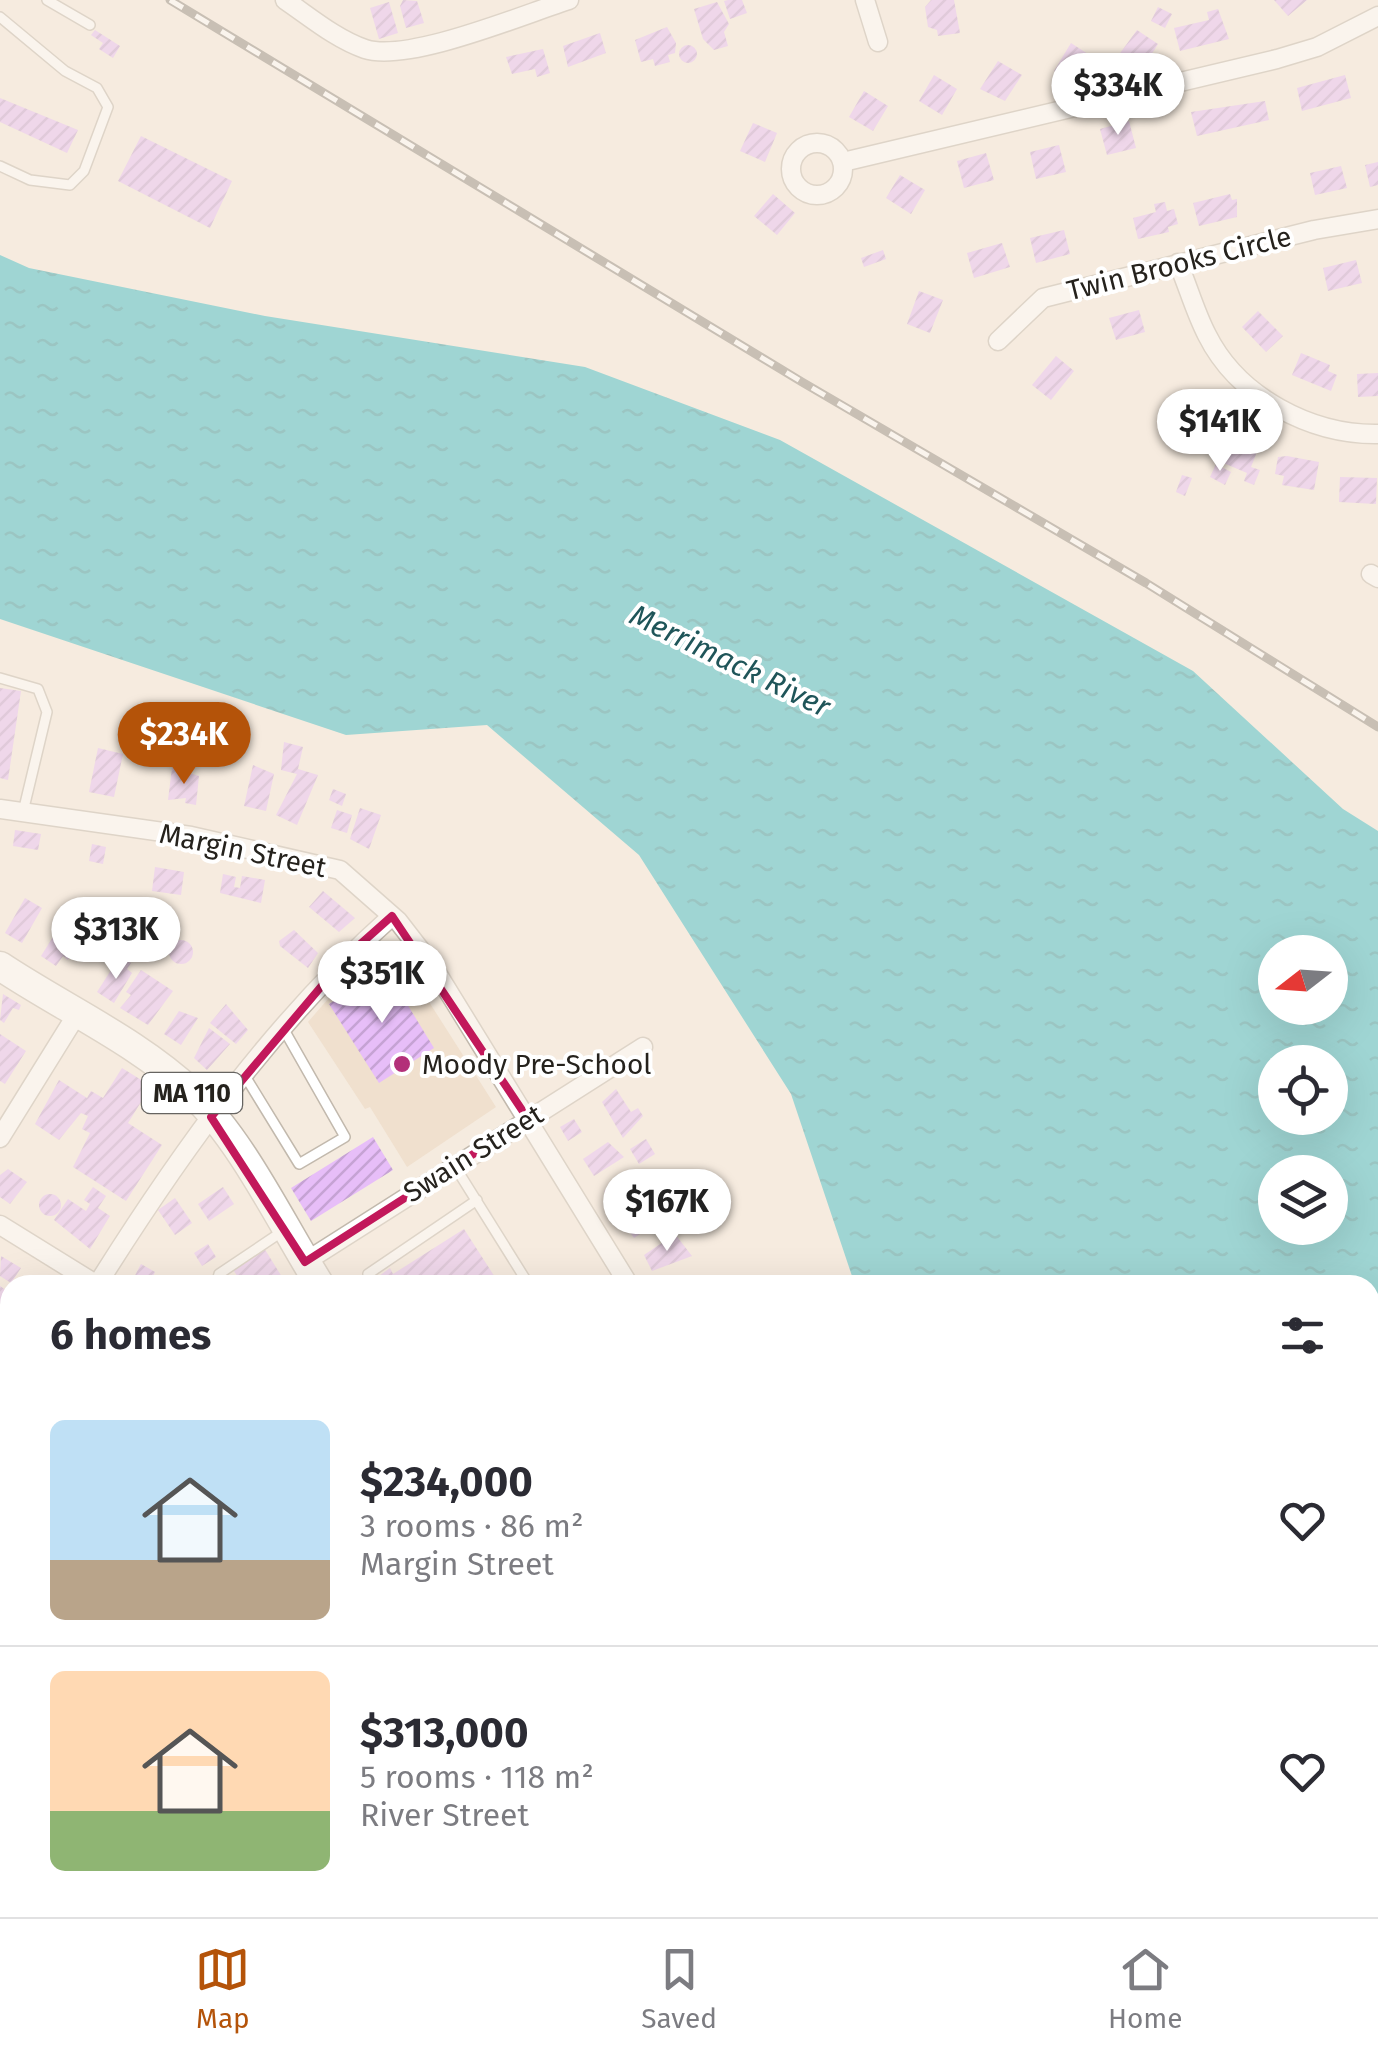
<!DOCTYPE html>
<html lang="en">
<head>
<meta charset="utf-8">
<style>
  body { margin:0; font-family:"Fira Sans",sans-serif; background:#f2f2f3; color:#2b2b33; height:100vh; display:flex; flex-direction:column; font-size:38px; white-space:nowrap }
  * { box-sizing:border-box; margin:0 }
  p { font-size:32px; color:#7c7c81 }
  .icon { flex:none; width:55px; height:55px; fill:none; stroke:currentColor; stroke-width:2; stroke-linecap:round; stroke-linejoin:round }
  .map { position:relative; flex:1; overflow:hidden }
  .sheet { position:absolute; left:0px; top:1275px; width:1380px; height:642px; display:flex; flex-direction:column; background:#fff; border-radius:30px 30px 0 0; box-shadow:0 10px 40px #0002 }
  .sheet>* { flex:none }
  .needle { width:65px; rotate:253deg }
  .tools { position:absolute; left:1258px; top:935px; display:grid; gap:20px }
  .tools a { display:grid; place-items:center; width:90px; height:90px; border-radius:50%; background:#fff; box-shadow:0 10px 40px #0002; font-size:50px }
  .price { position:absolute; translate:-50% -85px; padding:0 22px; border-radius:35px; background:#fff; color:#222; font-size:32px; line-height:65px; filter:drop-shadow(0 2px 5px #0008) }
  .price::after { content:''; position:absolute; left:50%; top:60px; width:30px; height:22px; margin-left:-15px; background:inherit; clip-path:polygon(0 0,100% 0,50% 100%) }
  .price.current { background:#b45309; color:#fff }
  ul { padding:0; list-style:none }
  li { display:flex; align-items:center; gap:30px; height:250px; padding:0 50px }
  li+li { border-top:2px solid #e1e1e2 }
  li span { display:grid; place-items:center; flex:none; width:280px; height:200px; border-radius:15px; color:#555 }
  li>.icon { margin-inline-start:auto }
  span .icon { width:120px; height:120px; fill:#fffc; stroke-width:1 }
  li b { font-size:42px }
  h2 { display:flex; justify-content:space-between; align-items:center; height:120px; padding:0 50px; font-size:42px }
  .tab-bar { display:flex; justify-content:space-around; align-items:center; height:140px; border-top:2px solid #e1e1e2; background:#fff; font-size:28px; color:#7c7c81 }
  .tab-bar a { display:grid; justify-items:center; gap:5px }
  .tab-bar .current { color:#b45309 }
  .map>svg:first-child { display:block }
</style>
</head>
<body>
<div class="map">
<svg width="1378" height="1917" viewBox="0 0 1378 1917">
  <defs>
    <pattern id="water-ripples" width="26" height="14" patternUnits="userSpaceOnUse" patternTransform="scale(2.5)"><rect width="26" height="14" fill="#35bbc6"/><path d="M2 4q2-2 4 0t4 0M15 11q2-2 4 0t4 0" fill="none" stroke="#2d98a0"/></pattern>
    <pattern id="building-hatch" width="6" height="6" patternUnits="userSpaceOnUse" patternTransform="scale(2.5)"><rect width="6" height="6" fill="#e7bef8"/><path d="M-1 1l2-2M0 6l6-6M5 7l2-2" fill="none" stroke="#c6a3d4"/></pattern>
  </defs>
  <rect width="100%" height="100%" fill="#f5ebdf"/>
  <!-- education -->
  <path fill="#f0e0ce" d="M387 943 396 950 496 1107 407 1167 370 1107 365 1109 308 1022 368 953 376 944Z"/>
  <!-- water -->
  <path fill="url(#water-ripples)" fill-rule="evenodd" d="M0 255 29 268 265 316 585 367 780 440 1193 671 1343 809 1378 831V1917H1179L1175 1908H1370V1285H855L791 1094 639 855 487 725 346 735 0 619ZM1275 952H1330V1008H1275ZM1275 1062H1330V1118H1275ZM1275 1172H1330V1228H1275Z"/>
  <!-- building -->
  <path fill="url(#building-hatch)" d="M403 0 417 1 424 23 406 28 400 6Z
    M728 0H742L747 13 730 19 724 1Z
    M931 0H954L960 33 938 36 937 30 928 27 925 7Z
    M1274 0H1307L1288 16Z
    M389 2 398 33 379 39 370 8Z
    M717 2 729 24 724 32 728 46 714 50 703 39 694 9Z
    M1158 7 1172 14 1165 28 1151 21Z
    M1218 9 1229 39 1180 51 1174 28 1209 20 1207 12Z
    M667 27 676 43 675 53 668 55 670 62 655 66 653 59 641 62 635 40Z
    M95 30 120 46 113 58 99 49 103 43 91 35Z
    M1137 30 1158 44 1141 71 1118 56Z
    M600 33 606 53 568 67 563 46Z
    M1071 43 1094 58 1077 86 1054 71Z
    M679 54a9 9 0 1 1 18 0a9 9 0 1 1-18 0Z
    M543 49 550 73 537 77 535 69 512 74 506 57Z
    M998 61 1022 75 1005 101 980 89Z
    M934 75 957 89 942 115 919 101Z
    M1345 75 1351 98 1302 111 1297 88Z
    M864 91 888 106 873 131 849 117Z
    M0 98 78 130 67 153 0 122Z
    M1265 101 1269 120 1197 136 1191 112Z
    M1129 121 1136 148 1107 155 1100 129Z
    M753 123 777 133 765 162 740 151Z
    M141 136 232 181 210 228 118 181Z
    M1059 145 1066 172 1036 179 1030 152Z
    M986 153 994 180 964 188 957 161Z
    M1378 162V185L1370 187 1365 165Z
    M1341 166 1347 188 1315 195 1310 173Z
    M900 175 925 190 911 214 886 198Z
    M773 194 795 213 777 235 754 216Z
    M1230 194 1232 200 1237 199V217L1199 226 1193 203Z
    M1165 202 1167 211 1174 209 1178 224 1168 227 1169 232 1138 239 1133 218 1156 212 1154 204Z
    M1064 230 1070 254 1036 263 1030 238Z
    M1002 243 1010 267 974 278 967 253Z
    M883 250 886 259 864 267 861 258Z
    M1356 260 1362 283 1328 291 1323 268Z
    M919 291 943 300 930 333 907 324Z
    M1139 310 1145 332 1116 340 1109 318Z
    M1258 311 1283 336 1266 352 1242 327Z
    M1301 353 1330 365 1328 371 1337 375 1331 391 1292 375Z
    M1056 356 1074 371 1051 400 1032 385Z
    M1378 373V396L1358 397 1357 374Z
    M1222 438 1257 452 1251 467 1260 470 1254 485 1244 481 1247 473 1214 459Z
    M1287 456 1319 462 1314 490 1282 485 1284 476 1275 474 1278 457Z
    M1216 464 1231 472 1225 485 1210 477Z
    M1182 475 1192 478 1185 496 1176 492Z
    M1340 477 1377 478 1376 504 1339 502Z
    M0 688 21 691 8 780 0 778Z
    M128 720 138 722 136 738 125 736Z
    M284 742 303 747 298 769 318 775 297 825 276 815 297 774 281 770Z
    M98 748 123 754 114 797 89 792Z
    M253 765 274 774 266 811 244 806Z
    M172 768 199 776 196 805 185 803 186 798 168 800Z
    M333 789 346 794 342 806 329 800Z
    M360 808 381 815 369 849 350 839Z
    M337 810 352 815 347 833 331 828Z
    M15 830 41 834 38 850 13 846Z
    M92 844 106 847 103 864 89 861Z
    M155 867 184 872 181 895 152 891Z
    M223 874 236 877 234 887 240 888 242 876 265 880 261 903 220 893Z
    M323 891 355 918 339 932 309 907Z
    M25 898 42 908 22 943 5 933Z
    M58 929 79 936 68 960 63 956 56 966 41 956Z
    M294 930 318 953 308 968 280 946 279 941Z
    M169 952a12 12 0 1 1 24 0a12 12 0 1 1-24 0Z
    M123 959 131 963 127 969 132 973 114 1003 97 992 113 967 117 969Z
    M385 968 434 1048 379 1083 329 1004Z
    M141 970 173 991 148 1025 120 1008 131 995 126 992Z
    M3 994 21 1005 19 1010 13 1008 4 1023 0 1020Z
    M226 1004 248 1030 236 1044 210 1023Z
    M179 1011 198 1018 181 1045 164 1034Z
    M209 1028 230 1044 207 1070 194 1058Z
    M0 1034 26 1051 5 1084 0 1081Z
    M122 1068 151 1086 128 1123 162 1145 126 1201 73 1167 90 1133 82 1129 88 1116 81 1113 59 1140 35 1124 59 1080 87 1098 91 1091 103 1098Z
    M616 1089 631 1112 638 1108 643 1116 623 1138 602 1102Z
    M574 1119 582 1132 568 1141 560 1127Z
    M373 1137 393 1170 311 1221 291 1188Z
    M646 1139 655 1154 639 1164 630 1149Z
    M608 1142 624 1157 594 1176 583 1159Z
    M8 1169 27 1182 10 1204 0 1197V1175Z
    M630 1176 639 1191 613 1206 604 1191Z
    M93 1187 106 1196 98 1208 110 1216 90 1249 54 1220 68 1199 86 1211 90 1204 84 1200Z
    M223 1187 234 1204 209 1221 198 1204Z
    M39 1205a11 11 0 1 1 22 0a11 11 0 1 1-22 0Z
    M175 1198 192 1223 175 1235 158 1210Z
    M648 1204 659 1221 634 1238 622 1221Z
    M464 1229 500 1285H377L379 1276 390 1268 393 1274Z
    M675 1234 692 1256 652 1271 644 1255Z
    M208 1244 216 1257 202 1266 194 1253Z
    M264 1248 287 1285H243L232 1268Z
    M1 1256 21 1268 11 1283 0 1276Z
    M141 1264 155 1272 149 1285 131 1283Z
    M0 1286 10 1293V1325L0 1319Z
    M0 1360 10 1367 5 1384 0 1381Z
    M0 1587 5 1591 10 1588V1620L0 1616Z
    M225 1908H259L244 1917H231Z
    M455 1908H476L479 1917H458Z
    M495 1908H517L519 1913 499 1917Z
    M710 1908H757L732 1917H713Z
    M887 1908H916L919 1917H890Z"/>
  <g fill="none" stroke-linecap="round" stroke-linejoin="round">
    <!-- service casing -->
    <g stroke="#c2b9ad" stroke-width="12">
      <path id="service" d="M47 0 90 25
        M0 17 65 71 97 88 108 107 84 171 70 185 30 180 0 166
        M0 678 38 689 47 712 23 812
        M245 1076 299 1164 345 1137 283 1028
        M454 1165 529 1285
        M216 1285 219 1274 283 1231
        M374 1285 368 1274 477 1200"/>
    </g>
    <!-- minor casing -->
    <g stroke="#c2b9ad" stroke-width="21">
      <path id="minor" d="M285 0C310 17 336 39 365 49 408 63 522 15 569 0
        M865 0 878 42
        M791 169a26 26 0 1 1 52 0a26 26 0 1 1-52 0Z
        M843 162 1277 59 1317 47 1378 16
        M1178 263C1188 286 1195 312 1207 335 1238 397 1311 435 1378 434
        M998 341 1043 298 1314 230 1378 219
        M1371 574 1378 578
        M0 809 191 836 340 870 398 921 432 965 629 1285
        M0 1138 77 1014
        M0 1225 97 1285
        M305 1262 643 1047
        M97 1285C181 1151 274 1021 392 916
        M0 1418 10 1425
        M0 1445 10 1435
        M952 1908 954 1917
        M577 1917 605 1908"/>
    </g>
    <!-- tertiary casing -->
    <g stroke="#c2b9ad" stroke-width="26">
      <path id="tertiary" d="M0 1674 10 1683
        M186 1908 192 1917"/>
    </g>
    <!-- primary casing -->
    <g stroke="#c2b9ad" stroke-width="31">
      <path id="primary" d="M0 966C63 1008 137 1041 192 1093 243 1141 282 1225 320 1285
        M679 1908 682 1917"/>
    </g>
    <!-- service -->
    <use href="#service" stroke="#fff" stroke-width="9"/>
    <!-- minor -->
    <use href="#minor" stroke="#fff" stroke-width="18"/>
    <!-- tertiary -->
    <use href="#tertiary" stroke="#fff" stroke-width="22"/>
    <!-- primary -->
    <use href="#primary" stroke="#fff" stroke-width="28"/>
    <!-- rail casing -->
    <g stroke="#908981" stroke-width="9">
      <path id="rail" d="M170 0 802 382 1146 583 1378 727"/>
    </g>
    <!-- rail -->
    <use href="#rail" stroke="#fff" stroke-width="5" stroke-dasharray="15" stroke-linecap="butt"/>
  </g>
  <!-- marked area -->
  <path d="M0 0H1378V1917H0ZM392 916 528 1119 305 1262 211 1117 347 956Z" fill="#f5ebdf" fill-opacity=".55" fill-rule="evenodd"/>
  <path fill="none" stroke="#c2185b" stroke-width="8" stroke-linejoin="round" d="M392 916 528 1119 305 1262 211 1117 347 956Z"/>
  <!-- markers -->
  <circle fill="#b33079" stroke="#fff" stroke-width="4" cx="402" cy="1064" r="10"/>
  <g text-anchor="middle" stroke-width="8" stroke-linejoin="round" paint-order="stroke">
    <!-- shield labels -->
    <rect fill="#fff" stroke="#666461" stroke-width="2.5" x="142" y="1073" width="100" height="40" rx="8"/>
    <g font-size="25" font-weight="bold" fill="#25221d">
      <text x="192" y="1102">MA 110</text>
    </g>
    <!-- street labels -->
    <g font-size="28" fill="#25221d" stroke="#fff">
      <text transform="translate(1179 263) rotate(-14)" y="10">Twin Brooks Circle</text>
      <text transform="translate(243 850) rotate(12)" y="10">Margin Street</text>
      <text transform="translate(473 1153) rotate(-32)" y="10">Swain Street</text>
    </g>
    <!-- poi labels -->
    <g font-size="28" fill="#25221d" stroke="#fff" text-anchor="start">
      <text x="422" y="1074">Moody Pre-School</text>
    </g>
    <!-- water labels -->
    <g font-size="30" font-style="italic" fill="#1f5559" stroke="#fff">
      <text transform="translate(730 661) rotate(26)" y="10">Merrimack River</text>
    </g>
  </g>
</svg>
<div class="tools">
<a><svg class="needle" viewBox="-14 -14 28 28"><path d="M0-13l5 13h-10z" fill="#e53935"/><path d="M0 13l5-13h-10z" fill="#7c7c81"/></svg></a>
<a><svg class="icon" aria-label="locate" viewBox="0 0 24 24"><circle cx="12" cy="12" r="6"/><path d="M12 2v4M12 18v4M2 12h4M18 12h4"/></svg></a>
<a><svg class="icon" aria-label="layers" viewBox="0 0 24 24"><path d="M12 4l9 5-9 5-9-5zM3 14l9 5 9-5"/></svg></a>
</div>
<b class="price" style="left:1118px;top:138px">$334K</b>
<b class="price" style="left:1220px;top:474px">$141K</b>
<b class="price current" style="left:184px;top:787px">$234K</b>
<b class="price" style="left:116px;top:982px">$313K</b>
<b class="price" style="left:382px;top:1026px">$351K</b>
<b class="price" style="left:667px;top:1254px">$167K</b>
<section class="sheet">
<h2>6 homes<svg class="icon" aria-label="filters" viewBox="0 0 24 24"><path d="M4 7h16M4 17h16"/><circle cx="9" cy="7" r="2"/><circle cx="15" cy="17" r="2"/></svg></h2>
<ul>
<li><span style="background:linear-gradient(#bfe0f5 70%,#b9a48a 0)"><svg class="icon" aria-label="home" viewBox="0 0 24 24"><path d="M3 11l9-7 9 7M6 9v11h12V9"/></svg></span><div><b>$234,000</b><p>3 rooms · 86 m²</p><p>Margin Street</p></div><svg class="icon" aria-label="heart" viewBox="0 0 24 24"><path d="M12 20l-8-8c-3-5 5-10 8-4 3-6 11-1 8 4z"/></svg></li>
<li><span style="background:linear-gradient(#ffd9b3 70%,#8fb573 0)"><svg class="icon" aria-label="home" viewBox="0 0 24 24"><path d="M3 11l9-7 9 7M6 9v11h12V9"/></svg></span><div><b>$313,000</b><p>5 rooms · 118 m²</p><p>River Street</p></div><svg class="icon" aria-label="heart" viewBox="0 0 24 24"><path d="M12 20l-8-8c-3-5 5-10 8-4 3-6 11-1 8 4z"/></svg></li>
</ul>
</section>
</div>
<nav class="tab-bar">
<a class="current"><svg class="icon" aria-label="map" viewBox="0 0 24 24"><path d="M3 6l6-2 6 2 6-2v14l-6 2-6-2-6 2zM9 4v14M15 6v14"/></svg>Map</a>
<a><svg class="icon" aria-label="saved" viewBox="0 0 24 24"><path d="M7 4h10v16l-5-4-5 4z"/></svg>Saved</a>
<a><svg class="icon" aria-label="home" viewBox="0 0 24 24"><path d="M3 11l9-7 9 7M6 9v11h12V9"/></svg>Home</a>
</nav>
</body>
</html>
